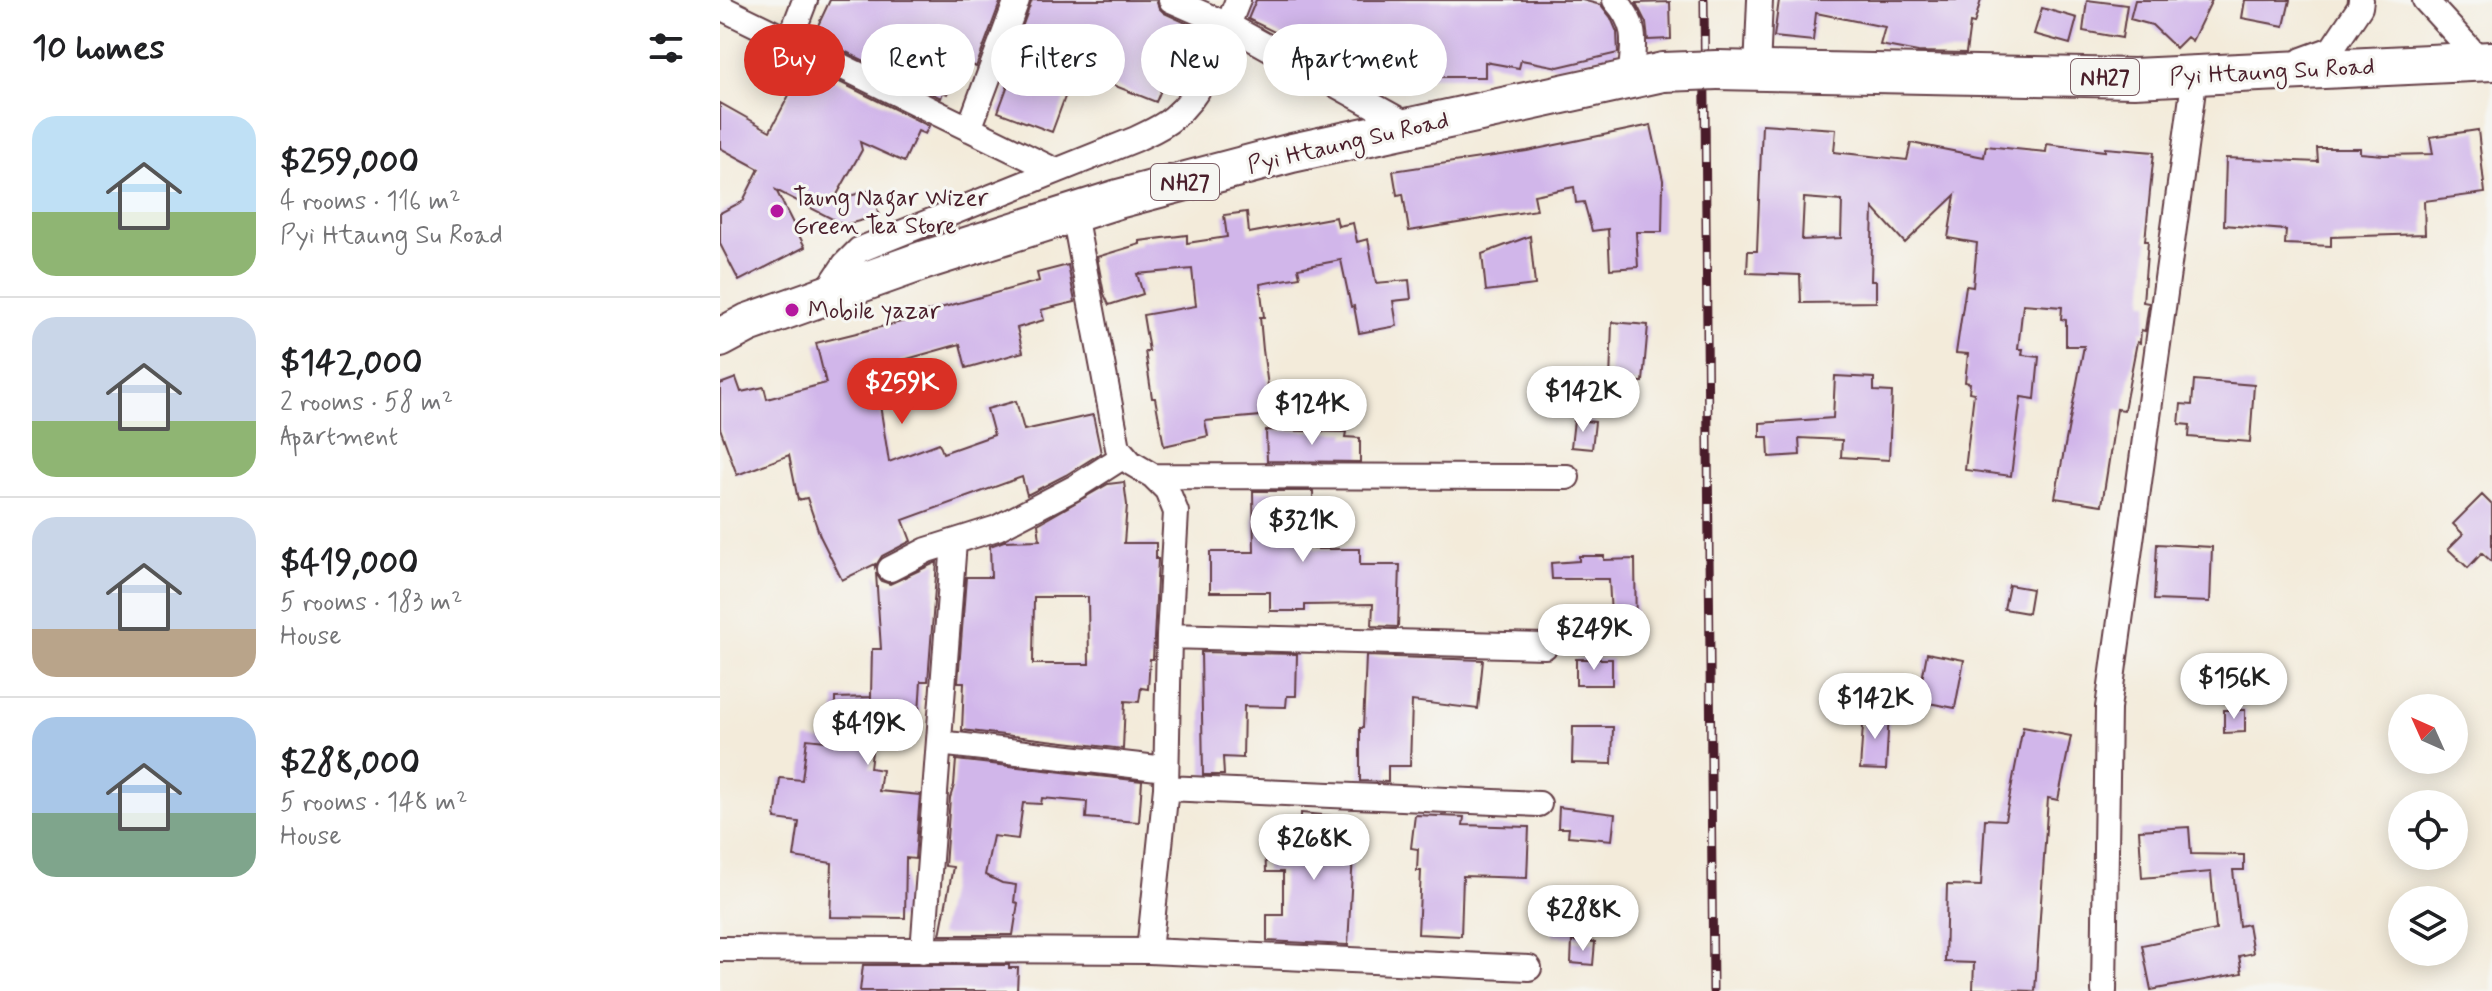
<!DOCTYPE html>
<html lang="en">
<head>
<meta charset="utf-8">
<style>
  body { margin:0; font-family:Mynerve,sans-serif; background:#f6f6f6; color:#202124; height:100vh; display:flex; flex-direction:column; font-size:30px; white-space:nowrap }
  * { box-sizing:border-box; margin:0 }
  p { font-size:26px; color:#757577 }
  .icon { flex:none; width:44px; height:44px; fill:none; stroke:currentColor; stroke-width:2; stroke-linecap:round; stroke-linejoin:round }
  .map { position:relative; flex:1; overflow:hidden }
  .side { display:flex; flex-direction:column; background:#fff; width:720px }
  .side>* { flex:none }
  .top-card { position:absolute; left:24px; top:24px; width:760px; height:72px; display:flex; gap:16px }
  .needle { width:52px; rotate:315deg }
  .tools { position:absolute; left:1668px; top:694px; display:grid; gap:16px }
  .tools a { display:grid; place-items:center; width:80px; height:80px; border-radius:50%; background:#fff; box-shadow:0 4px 20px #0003; font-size:40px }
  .price { position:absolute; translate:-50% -68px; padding:0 18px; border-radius:28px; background:#fff; color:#222; font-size:26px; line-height:52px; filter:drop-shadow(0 2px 4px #0008) }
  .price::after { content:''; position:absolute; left:50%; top:48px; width:24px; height:18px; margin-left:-12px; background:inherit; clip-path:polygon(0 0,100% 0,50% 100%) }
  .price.active { background:#d93025; color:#fff }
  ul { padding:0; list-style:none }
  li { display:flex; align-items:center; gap:24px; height:200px; padding:0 32px }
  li+li { border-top:2px solid #e0e0e0 }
  li span { display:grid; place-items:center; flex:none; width:224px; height:160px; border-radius:24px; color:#555 }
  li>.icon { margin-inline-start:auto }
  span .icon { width:96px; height:96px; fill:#fffc; stroke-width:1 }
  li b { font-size:34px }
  h2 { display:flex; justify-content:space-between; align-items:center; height:96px; padding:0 32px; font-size:34px }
  .pill { padding:0 28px; border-radius:36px; background:#fff; box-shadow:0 4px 20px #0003; font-size:28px; line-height:72px }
  .pill.active { background:#d93025; color:#fff }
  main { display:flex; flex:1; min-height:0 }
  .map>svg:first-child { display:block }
</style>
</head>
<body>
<main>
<section class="side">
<h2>10 homes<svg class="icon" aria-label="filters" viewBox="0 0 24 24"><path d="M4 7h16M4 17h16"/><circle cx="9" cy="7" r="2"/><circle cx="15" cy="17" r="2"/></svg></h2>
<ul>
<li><span style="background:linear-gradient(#bfe0f5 60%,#8fb573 0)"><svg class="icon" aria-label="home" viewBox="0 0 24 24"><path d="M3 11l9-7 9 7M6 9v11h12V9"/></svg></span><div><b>$259,000</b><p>4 rooms · 116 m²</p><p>Pyi Htaung Su Road</p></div></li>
<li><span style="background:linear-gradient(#c9d6e8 65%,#8fb573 0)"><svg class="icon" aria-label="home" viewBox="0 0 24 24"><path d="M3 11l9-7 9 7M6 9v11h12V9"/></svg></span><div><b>$142,000</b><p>2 rooms · 58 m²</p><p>Apartment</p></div></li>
<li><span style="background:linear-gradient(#c9d6e8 70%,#b9a48a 0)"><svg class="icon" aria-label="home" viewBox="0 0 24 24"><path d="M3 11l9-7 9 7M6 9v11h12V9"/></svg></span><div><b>$419,000</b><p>5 rooms · 183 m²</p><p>House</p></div></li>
<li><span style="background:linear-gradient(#a9c7e8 60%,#7fa58c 0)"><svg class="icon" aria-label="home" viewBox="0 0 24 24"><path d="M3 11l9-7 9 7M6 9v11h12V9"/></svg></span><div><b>$288,000</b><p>5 rooms · 148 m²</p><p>House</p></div></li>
</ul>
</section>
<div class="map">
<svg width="1772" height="991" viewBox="0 0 1772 991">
  <rect width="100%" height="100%" fill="#f6f6f2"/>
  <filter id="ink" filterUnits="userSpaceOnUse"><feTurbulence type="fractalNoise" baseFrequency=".0125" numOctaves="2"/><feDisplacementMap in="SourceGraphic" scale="16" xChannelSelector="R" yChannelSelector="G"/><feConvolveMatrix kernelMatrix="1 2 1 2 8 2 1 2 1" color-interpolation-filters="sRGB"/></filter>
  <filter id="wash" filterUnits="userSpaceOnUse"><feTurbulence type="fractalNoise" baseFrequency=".006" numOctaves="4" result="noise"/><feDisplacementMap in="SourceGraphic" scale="32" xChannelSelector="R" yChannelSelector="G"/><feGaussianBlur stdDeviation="1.8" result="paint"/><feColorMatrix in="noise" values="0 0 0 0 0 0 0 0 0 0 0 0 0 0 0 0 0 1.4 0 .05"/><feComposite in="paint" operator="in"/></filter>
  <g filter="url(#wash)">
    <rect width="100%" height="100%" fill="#f3ebda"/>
    <g id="blocks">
      <!-- building -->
      <path fill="#d1b6ea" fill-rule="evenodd" d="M110 0H281L256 67 243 60 227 94 223 92 221 98 93 36Z
        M312 0H436L439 8 444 13 477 28 474 34 485 39 471 69 458 63 448 87 443 85 436 102 355 70 332 132 278 112 289 82 283 79Z
        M536 0H862L881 5 891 18 897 32 898 53 838 67 801 60 799 68 765 62V77H672L662 72 659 78 583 40 581 45 528 19Z
        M1059 0H1261L1254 24 1250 23 1246 53 1198 52 1160 45 1165 27 1096 13 1093 41 1054 37Z
        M1367 0 1407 5 1402 38 1363 31Z
        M1415 0H1492L1472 41 1467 37 1456 48 1432 25 1410 19Z
        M1525 0H1570L1564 26 1522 18Z
        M950 2 951 39 928 40 926 23 916 3Z
        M1322 8 1357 18 1350 44 1314 34Z
        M85 65 209 126 205 134 198 131 184 162 140 142 142 150 114 200 152 190 159 216 124 225 56 190 85 247 19 281 0 244V213L23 201 39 169 0 148V103L50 131Z
        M1042 124 1116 129 1114 152 1187 160 1191 143 1264 157 1266 146 1326 152 1327 144 1385 151V148L1434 152 1425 241H1428L1423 302 1429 303 1425 331 1421 330 1420 343 1417 342 1404 410 1397 409 1382 505 1335 498 1364 346H1346V320L1341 319 1342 307 1303 304 1298 349H1303L1302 355 1319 357 1315 399 1301 397 1291 476 1245 470 1254 393 1249 392 1250 383 1245 382 1248 354 1236 353 1246 286 1253 287 1257 243 1228 238 1235 195 1185 243 1153 208 1151 281H1156V302L1081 303 1080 275 1027 273 1028 251H1037ZM1084 198 1122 201 1121 238 1082 240Z
        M931 125 943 180 942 232H916L918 267 890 269 888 229 872 231 864 202 856 203 854 187 814 195 817 210 689 231 683 194 677 195 673 171 807 151Z
        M1758 130 1765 193 1704 201 1705 234 1611 237V246L1565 244 1566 230 1504 225 1506 158 1598 162 1597 148H1640V153L1664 155 1713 154 1710 137Z
        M527 212 529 233 616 217 618 226 633 223 637 242 648 239 656 283 689 280 691 299 673 301 677 326 639 333 634 306 631 307 621 260 578 268 580 277 540 284 544 317H540L543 350 552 415 485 421 488 436 444 446 435 398H432L425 351H429L423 315 476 306 472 269 417 274 423 294 389 305 384 294 377 257 420 244V241L467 235V243L507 237 504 215Z
        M810 236 815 285 766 291 762 254Z
        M348 265 355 302 321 310 324 320 297 328 303 352 246 368 240 344 180 361 188 399 160 405 169 462 219 443 223 453 274 435 267 409 296 401 304 430 373 415 381 453 346 475 307 495 302 477 183 520 191 541 162 556 155 567V564L122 580 100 536 87 498 78 500 69 455 17 475 0 428V384L16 378 21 392 44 387 47 399 106 383 96 343 185 321 184 318 319 281 317 273Z
        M892 322 928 325 923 382H890Z
        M1115 376 1154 378V391L1172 392 1169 460 1121 457 1122 440 1079 438 1080 455 1049 457 1048 437H1040V423L1113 418Z
        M1474 380 1534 385 1530 442 1469 437 1470 425 1459 424 1461 404 1472 405Z
        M854 420 875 422 872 449 851 447Z
        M546 430 626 432 625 437 640 438V462L547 461Z
        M404 482 407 505 404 543H436V559H438L433 659H430L428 689 421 688 419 702 405 701 403 749 242 730 244 682H238L246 577H271L270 546 284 541 320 540 318 524 388 484ZM314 597H368L369 664H313Z
        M533 491H593L594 549H640V565H680L678 627 652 626 653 604 585 605V611H550V592H490V552H534Z
        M1762 495 1772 505V562L1762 553 1748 568 1728 549 1743 534 1733 524Z
        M1437 544 1492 547 1490 602 1434 600Z
        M859 556H884V560L915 559 916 634 892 635 889 579H832L831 563 859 561Z
        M217 562 208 681H201L198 729 155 727 150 768 162 770 159 791 200 795 195 859 186 858 185 918 110 917 112 863 74 857 79 822 55 819 60 778 82 780 87 739 115 742V698L151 697 152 649H161L156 573 161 581 170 584Z
        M1289 585 1312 589 1308 613 1284 609Z
        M481 652 577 654 576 696H567L566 707 524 706 523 758 503 757 504 775H483Z
        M1207 653 1244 660 1235 708 1198 701Z
        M646 656 763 660 758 709 692 701 690 766H668V782L640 781V728H643Z
        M856 659H892V685H856Z
        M1504 710H1525V732L1504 733Z
        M1144 711 1169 712 1166 770 1140 769Z
        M853 727H893L892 764 852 763Z
        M1303 727 1351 736 1338 800 1328 798 1315 991 1253 989 1254 963 1225 962 1227 885 1261 886 1265 819 1285 820Z
        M236 760 422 781 419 822 366 818 367 802 322 798 321 804 303 803 298 839 273 836 265 875 282 883 296 885 294 902 298 903 293 935H220L233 867 225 866 230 798 234 785Z
        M839 807 895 814 892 840 848 836 849 828H838Z
        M581 813 635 818 628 945 547 941V915H563V872H546L545 841H581Z
        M695 815 744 817 743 825 809 827 807 878 743 876 741 936 698 934 701 871H697L698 849 691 848Z
        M1469 827 1471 854 1524 855V870H1513L1519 926 1528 924 1533 953 1519 956 1522 973 1431 990 1422 945 1496 930 1491 872 1422 878 1419 830Z
        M833 911 871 912 870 938 832 936Z
        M852 941 875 942 873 965 851 963Z
        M143 965H289V968H298L297 991H140Z"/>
    </g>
  </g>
  <g filter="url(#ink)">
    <use href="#blocks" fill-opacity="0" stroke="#633e45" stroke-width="2"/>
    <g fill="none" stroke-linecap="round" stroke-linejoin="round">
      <!-- minor casing -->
      <g stroke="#633e45" stroke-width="28">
        <path id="minor" d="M451 0 508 25 690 126
          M895 0C920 27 913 46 910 80
          M1705 0 1762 62
          M0 7 336 171
          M69 42 85 0
          M1582 60 1612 49 1640 7 1641 0
          M1037 71 1040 0
          M249 129 297 0
          M354 214 398 448 411 463 433 476 447 490 456 512 449 636 446 788 429 951 809 968
          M105 294 125 264 139 250 416 139C428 133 443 127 453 118 489 88 501 41 518 0
          M433 476 847 477
          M170 569 207 550 277 528 354 488 404 456
          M449 636 825 646
          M219 743 446 769
          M446 788 819 804
          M0 949 429 951
          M203 951 234 542
          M1384 991 1388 708 1475 75"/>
      </g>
      <!-- trunk casing -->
      <g stroke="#633e45" stroke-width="42">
        <path id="trunk" d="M997 70 1414 78 1772 61
          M0 338 28 323 205 260 398 199 572 153 943 72"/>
      </g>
      <!-- minor -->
      <use href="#minor" stroke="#fff" stroke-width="24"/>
      <!-- trunk -->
      <use href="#trunk" stroke="#fff" stroke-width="38"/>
      <!-- rail casing -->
      <g stroke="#4a1f2b" stroke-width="9">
        <path id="rail" d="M984 0 993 991"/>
      </g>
      <!-- rail -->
      <use href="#rail" stroke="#f6f6f2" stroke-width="6" stroke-dasharray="18" stroke-linecap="butt"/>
      <!-- trunk-bridge casing -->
      <g stroke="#633e45" stroke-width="42" stroke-linecap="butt">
        <path id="trunk-bridge" d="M943 72 997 70"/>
      </g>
      <!-- trunk-bridge -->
      <use href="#trunk-bridge" stroke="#fff" stroke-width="38"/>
    </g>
  </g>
  <!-- markers -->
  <g fill="#b5179e" stroke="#f6f6f2" stroke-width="3">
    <circle cx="57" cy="211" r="8"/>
    <circle cx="72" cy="310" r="8"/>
  </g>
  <g text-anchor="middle" stroke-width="6" stroke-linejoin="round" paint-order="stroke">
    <!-- shield labels -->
    <g fill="#f6f6f2" stroke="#7e6067" stroke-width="2">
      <rect x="1351" y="59" width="68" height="36" rx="6"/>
      <rect x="431" y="164" width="68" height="36" rx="6"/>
    </g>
    <g font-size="22" font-weight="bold" fill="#4a1f2b">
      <text x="1385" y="85">NH27</text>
      <text x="465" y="190">NH27</text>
    </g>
    <!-- street labels -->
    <g font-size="24" fill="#4a1f2b" stroke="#f6f6f2">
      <text transform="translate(1552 71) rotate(-3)" y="8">Pyi Htaung Su Road</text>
      <text transform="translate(628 142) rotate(-13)" y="8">Pyi Htaung Su Road</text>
    </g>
    <!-- poi labels -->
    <g font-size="24" fill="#4a1f2b" stroke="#f6f6f2" text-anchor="start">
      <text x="73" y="205">Taung Nagar Wizer<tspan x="73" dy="28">Green Tea Store</tspan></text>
      <text x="88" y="318">Mobile yazar</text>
    </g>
  </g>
</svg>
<div class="tools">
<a><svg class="needle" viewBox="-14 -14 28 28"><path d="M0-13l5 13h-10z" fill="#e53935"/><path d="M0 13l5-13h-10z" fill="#757577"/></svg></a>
<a><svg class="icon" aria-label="locate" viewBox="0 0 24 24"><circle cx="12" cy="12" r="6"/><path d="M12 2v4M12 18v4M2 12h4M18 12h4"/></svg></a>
<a><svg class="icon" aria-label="layers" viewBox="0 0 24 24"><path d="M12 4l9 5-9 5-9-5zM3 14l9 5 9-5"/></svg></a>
</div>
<b class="price active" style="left:182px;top:426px">$259K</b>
<b class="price" style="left:863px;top:434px">$142K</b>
<b class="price" style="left:592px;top:447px">$124K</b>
<b class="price" style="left:583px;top:564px">$321K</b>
<b class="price" style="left:874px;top:672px">$249K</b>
<b class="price" style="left:1514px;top:721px">$156K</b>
<b class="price" style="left:1155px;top:741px">$142K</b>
<b class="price" style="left:148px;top:767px">$419K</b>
<b class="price" style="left:594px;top:882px">$268K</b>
<b class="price" style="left:863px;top:953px">$288K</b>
<div class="top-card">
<a class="pill active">Buy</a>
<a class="pill">Rent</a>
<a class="pill">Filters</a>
<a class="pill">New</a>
<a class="pill">Apartment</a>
</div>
</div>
</main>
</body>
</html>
